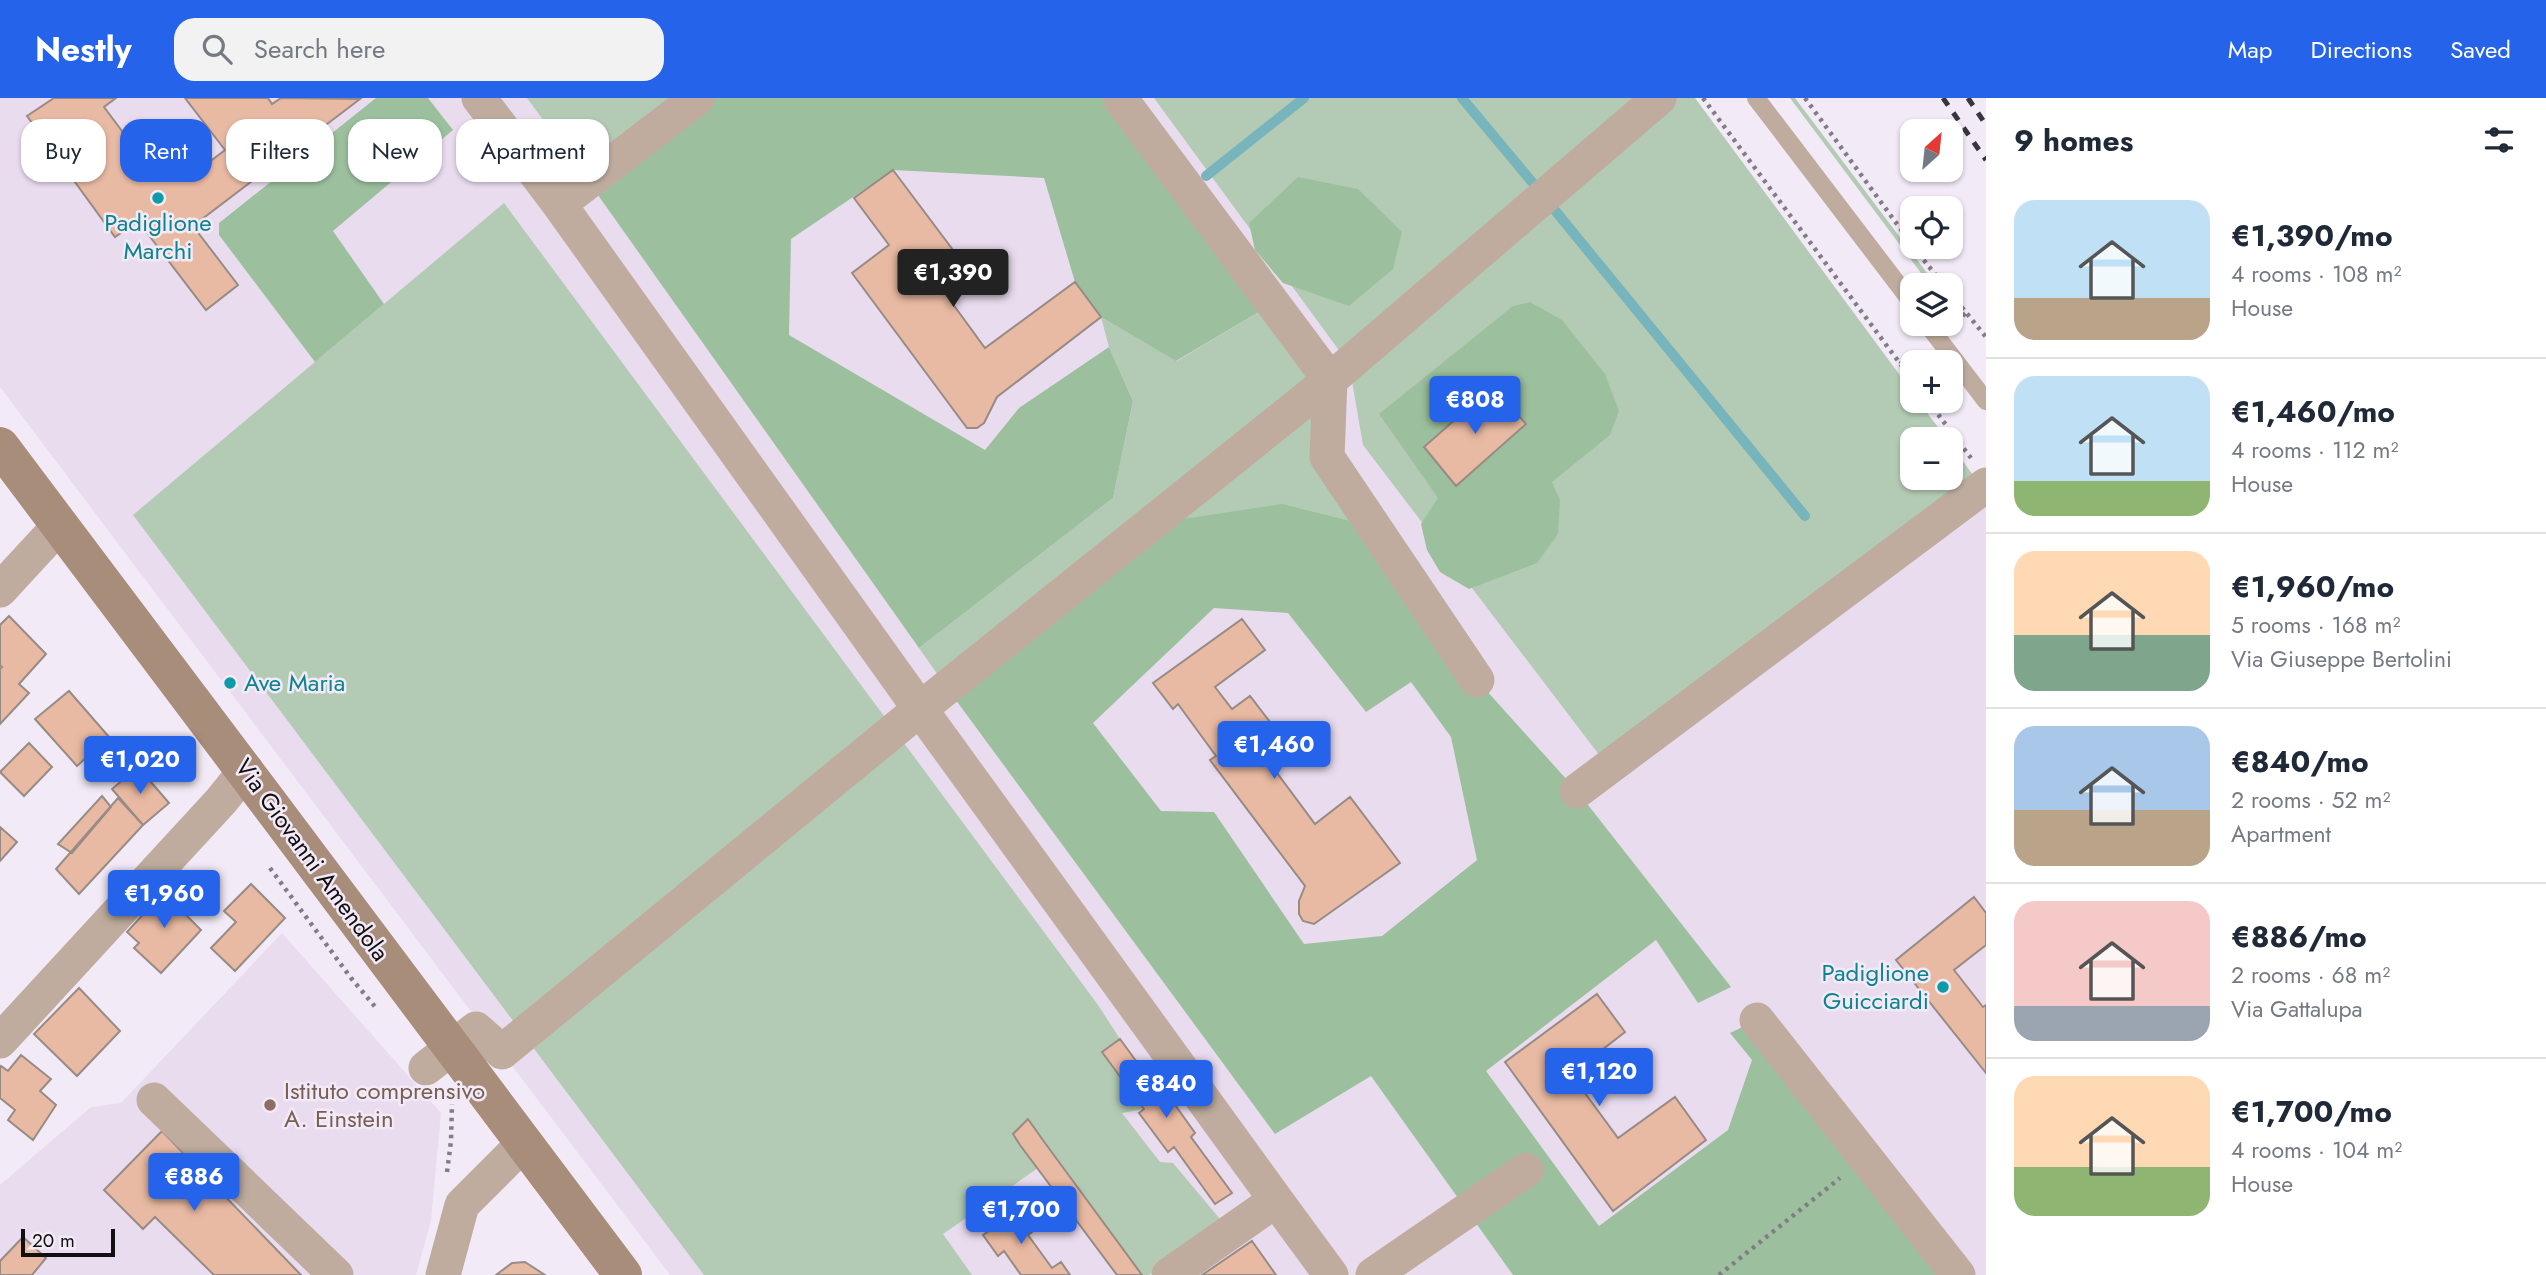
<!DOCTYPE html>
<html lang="en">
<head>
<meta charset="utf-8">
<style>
  body { margin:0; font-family:Jost,sans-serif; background:#f2f2f3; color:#1f2937; height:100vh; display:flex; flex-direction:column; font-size:26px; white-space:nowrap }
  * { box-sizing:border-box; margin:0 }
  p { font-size:23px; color:#747a83 }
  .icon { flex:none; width:38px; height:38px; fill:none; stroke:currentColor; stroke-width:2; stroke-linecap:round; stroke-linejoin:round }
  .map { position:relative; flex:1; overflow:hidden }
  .drawer { display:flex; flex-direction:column; background:#fff; width:560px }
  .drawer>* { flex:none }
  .top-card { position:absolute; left:21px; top:21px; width:665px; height:63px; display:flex; gap:14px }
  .needle { width:46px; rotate:27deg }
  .fabs { position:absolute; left:1900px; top:21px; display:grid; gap:14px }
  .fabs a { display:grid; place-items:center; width:63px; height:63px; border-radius:14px; background:#fff; box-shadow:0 2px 5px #0004; font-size:35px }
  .scale { position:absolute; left:21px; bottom:18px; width:94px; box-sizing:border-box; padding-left:7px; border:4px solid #120f13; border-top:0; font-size:19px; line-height:24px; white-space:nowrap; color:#120f13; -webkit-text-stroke:5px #f2eaf6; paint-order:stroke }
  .price { position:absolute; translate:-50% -60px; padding:0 16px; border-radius:7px; background:#2563eb; color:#fff; font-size:23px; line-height:46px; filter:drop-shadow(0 2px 4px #0008) }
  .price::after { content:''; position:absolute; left:50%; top:42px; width:21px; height:16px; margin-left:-10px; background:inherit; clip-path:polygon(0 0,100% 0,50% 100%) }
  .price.selected { background:#222; color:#fff }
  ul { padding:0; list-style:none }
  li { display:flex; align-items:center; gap:21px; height:175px; padding:0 28px }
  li+li { border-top:2px solid #e0e1e3 }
  li span { display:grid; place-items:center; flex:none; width:196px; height:140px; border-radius:21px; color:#555 }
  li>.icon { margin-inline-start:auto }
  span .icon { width:84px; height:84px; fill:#fffc; stroke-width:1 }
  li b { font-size:30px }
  h2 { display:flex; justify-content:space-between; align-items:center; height:84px; padding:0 28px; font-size:30px }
  .chip { padding:0 24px; border-radius:21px; background:#fff; box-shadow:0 2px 5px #0004; font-size:24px; line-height:63px }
  .chip.selected { background:#2563eb; color:#fff }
  header { display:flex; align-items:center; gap:42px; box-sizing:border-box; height:98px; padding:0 35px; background:#2563eb; color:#fff }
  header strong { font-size:33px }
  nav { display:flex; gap:38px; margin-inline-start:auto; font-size:24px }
  .search { width:490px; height:63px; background:#f2f2f3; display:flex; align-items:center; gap:18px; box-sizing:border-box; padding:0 24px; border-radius:21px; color:#747a83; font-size:26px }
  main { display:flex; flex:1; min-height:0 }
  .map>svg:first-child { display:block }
</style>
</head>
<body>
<header>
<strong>Nestly</strong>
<div class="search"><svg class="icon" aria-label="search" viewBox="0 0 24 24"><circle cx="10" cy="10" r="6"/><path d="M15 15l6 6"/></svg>Search here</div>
<nav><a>Map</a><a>Directions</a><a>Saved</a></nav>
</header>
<main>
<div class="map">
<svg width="1986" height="1177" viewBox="0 0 1986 1177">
  <rect width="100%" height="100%" fill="#f2eaf6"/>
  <!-- built -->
  <path fill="#e9dcef" d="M0 0H1695L1913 295V303H1918L1947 341H1913V380H1951V347L1986 395V1177H670L0 289Z
    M282 835 441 1015 431 1123 416 1177H0V1087L91 1009 121 1005Z"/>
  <!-- green -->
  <path fill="#b3cbb4" d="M527 0H697L588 83Z
    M1154 0H1695L1913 295V303H1918L1947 341H1913V380H1951V347L1975 380 1600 658 1363 347 1349 266Z
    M1790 0H1795L1936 187H1930Z
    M504 105 1098 907 1120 941 1102 954 1144 1011 1122 1015 1160 1064 1173 1065 1220 1121 1149 1177H1142L1028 1022 1013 1036 1038 1070 943 1136 972 1177H704L133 417Z
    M1274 205 1330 282 1350 423 947 590 919 550 1113 400 1133 303 1109 249 1101 219 1177 263Z"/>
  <!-- forest -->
  <path fill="#9cc09e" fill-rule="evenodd" d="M376 0H428L453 32 333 133 384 206 315 264 219 137V125Z
    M697 0H1120L1274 205 1176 263 1101 219 1075 184 1044 80 893 72 791 141 789 237 985 352 1019 310 1109 249 1133 303 1113 400 919 550 588 83Z
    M1298 79 1358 91 1402 134 1393 171 1349 208 1283 185 1255 152 1249 125Z
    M1530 204 1562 222 1605 276 1619 313 1610 337 1552 384 1560 402 1558 436 1537 465 1469 491 1440 474 1427 452 1421 426 1438 400 1379 316 1513 208ZM1493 288 1526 326 1424 349Z
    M1282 406 1350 423 1477 582 1577 693 1731 889 1698 905 1656 842 1486 973 1599 1128 1728 1032 1752 962 1730 935 1757 922 1958 1177H1513L1371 978 1275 1036 947 590 1150 426ZM1214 510 1288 515 1366 614 1411 584 1451 639 1477 762 1382 838 1304 846 1214 714 1161 713 1093 625Z"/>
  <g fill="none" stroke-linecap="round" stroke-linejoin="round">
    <!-- stream -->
    <path stroke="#78b4bc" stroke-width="10" d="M1462 0 1537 90
      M1206 78 1304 0
      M1553 110 1805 418"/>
  </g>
  <!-- building -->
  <path fill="#e9baa3" stroke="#988b85" stroke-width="2" d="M54 0H116L104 9 155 77 186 54 200 71 225 52 185 0H268L272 6 281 0 360 1 193 128 238 187 206 212 138 123 115 139 27 18Z
    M893 72 965 168 939 187 985 250 1075 184 1101 219 997 299 984 325 977 330H967L852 175 889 147 854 100Z
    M1493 288 1526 326 1456 388 1424 349Z
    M9 518 46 556 19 586 29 595 0 626V571L2 569 0 567V527Z
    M1242 521 1265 552 1215 589 1232 611 1250 598 1277 633 1257 648 1315 726 1350 699 1400 765 1314 826 1303 823 1299 816V803L1305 788 1210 662 1216 658 1178 606 1173 611 1153 585Z
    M69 593 109 639 77 668 35 621Z
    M29 645 52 669 24 698 0 674Z
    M138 669 169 705 143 727 112 691Z
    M102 698 111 709 72 755 58 746Z
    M118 700 143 727 79 796 56 771Z
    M0 729 17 744 0 763Z
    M251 786 285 820 235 873 211 850 236 824 224 813Z
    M169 788 188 806 182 813 201 832 161 875 134 850 139 845 127 834Z
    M1974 799 1986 815V847L1954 872 1983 909 1986 907V975L1896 862Z
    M79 890 120 933 77 978 34 936Z
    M1597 896 1625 934 1571 976 1618 1040 1675 999 1706 1042 1613 1113 1505 964Z
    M1120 941 1158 993 1163 990 1195 1035 1191 1039 1232 1095 1215 1106 1174 1049 1168 1054 1139 1015 1144 1011 1102 954Z
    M21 957 51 981 40 993 56 1007 33 1042 8 1022 15 1012 0 1000V970L1 968 8 973Z
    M1028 1021 1045 1045 1142 1177H1117L1020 1047 1013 1036Z
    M162 1033 301 1177H214L155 1119 143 1131 104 1092Z
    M1023 1110 1037 1130 1028 1137 1052 1170 1061 1164 1070 1177H1021L1004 1153 998 1158 983 1137Z
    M23 1139 46 1160 32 1177H0V1163Z
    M1252 1143 1276 1177H1202Z
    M525 1164 545 1177H496L512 1165Z"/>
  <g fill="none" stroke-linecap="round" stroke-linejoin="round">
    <!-- path -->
    <path stroke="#827d85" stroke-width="4.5" stroke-dasharray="3.5 5" stroke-linecap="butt" d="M1703 0 1913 283
      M1805 0 1913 148
      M1913 149 1944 187
      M1951 196 1986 239
      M1956 223 1966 215
      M1900 266 1918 252
      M1928 303 1971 360
      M270 770 351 880 377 911
      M447 1074 451 1043 452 1006
      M1719 1177 1840 1080"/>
    <!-- lane -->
    <path stroke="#bfac9f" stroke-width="18" d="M1756 0 1913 206
      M1927 226 1986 303"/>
    <!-- street -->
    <path stroke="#bfac9f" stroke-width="35" d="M479 0 559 106 920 611 1276 1102
      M1120 0 1330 282 1327 359 1477 582
      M559 106 697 0
      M0 492 59 428
      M1577 693 1986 387
      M1757 922 1958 1177
      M0 943 221 703 246 672
      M426 970 476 931 502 954 920 611 1330 282 1659 0
      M154 1002 336 1177
      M443 1177 462 1107 523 1046
      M1169 1177 1276 1102 1331 1177
      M1373 1177 1526 1072"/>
    <!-- secondary -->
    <path stroke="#a78d7a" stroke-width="38" d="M0 348C207 625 417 899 623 1177"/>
    <!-- rail -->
    <path stroke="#39363b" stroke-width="5" stroke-dasharray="9 9" stroke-linecap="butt" d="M1943 0 1986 62
      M1968 0 1986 27"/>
  </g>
  <!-- markers -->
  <g fill="#0f9aa8" stroke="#f2eaf6" stroke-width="2.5">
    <circle cx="158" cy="100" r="7"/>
    <circle cx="230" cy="585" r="7"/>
    <circle cx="1943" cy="889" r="7"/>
  </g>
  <circle fill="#8d6e63" stroke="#f2eaf6" stroke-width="2.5" cx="270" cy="1007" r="7"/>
  <g text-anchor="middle" stroke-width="5" stroke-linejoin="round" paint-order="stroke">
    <!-- culture labels -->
    <g font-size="24" fill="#0d838f" stroke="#f2eaf6">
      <text x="158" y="133">Padiglione<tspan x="158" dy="28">Marchi</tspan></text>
      <text x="244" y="593" text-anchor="start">Ave Maria</text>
      <text x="1929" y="883" text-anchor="end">Padiglione<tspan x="1929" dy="28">Guicciardi</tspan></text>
    </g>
    <!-- street labels -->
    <g font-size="24" fill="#120f13" stroke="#f2eaf6">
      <text transform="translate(312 762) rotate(54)" y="8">Via Giovanni Amendola</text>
    </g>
    <!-- education labels -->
    <g font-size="24" fill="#785e54" stroke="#f2eaf6" text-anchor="start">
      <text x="284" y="1001">Istituto comprensivo<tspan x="284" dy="28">A. Einstein</tspan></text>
    </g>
  </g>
</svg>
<div class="fabs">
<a><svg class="needle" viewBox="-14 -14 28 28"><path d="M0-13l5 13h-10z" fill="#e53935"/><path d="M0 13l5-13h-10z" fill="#747a83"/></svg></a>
<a><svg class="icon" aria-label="locate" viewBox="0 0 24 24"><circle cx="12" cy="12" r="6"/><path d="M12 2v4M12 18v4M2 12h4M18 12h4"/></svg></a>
<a><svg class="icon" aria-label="layers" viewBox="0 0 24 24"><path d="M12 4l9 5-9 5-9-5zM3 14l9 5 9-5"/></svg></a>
<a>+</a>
<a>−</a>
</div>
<div class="scale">20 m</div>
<b class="price selected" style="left:953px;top:211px">€1,390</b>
<b class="price" style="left:1475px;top:338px">€808</b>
<b class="price" style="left:1274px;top:683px">€1,460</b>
<b class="price" style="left:140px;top:698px">€1,020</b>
<b class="price" style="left:164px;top:832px">€1,960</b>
<b class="price" style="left:1599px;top:1010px">€1,120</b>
<b class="price" style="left:1166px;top:1022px">€840</b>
<b class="price" style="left:194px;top:1115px">€886</b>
<b class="price" style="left:1021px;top:1148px">€1,700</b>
<div class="top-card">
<a class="chip">Buy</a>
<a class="chip selected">Rent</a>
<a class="chip">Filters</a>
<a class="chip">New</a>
<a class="chip">Apartment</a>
</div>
</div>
<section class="drawer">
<h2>9 homes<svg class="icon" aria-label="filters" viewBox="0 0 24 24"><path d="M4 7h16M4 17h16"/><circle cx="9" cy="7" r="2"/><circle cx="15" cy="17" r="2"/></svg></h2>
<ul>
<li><span style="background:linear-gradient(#bfe0f5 70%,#b9a48a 0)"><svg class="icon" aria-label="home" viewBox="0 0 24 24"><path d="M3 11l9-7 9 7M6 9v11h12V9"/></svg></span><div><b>€1,390/mo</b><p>4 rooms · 108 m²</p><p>House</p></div></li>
<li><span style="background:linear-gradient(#bfe0f5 75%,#8fb573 0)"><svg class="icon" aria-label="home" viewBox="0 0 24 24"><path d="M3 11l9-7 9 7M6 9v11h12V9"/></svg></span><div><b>€1,460/mo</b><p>4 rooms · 112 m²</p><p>House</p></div></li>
<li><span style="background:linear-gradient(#ffd9b3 60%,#7fa58c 0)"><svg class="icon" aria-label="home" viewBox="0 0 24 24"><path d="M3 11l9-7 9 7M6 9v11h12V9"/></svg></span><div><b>€1,960/mo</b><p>5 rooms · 168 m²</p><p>Via Giuseppe Bertolini</p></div></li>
<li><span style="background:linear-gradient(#a9c7e8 60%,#b9a48a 0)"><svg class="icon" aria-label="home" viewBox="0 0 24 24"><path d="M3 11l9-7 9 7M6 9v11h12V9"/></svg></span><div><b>€840/mo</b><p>2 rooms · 52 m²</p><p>Apartment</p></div></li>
<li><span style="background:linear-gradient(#f6c9c9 75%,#9aa5b1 0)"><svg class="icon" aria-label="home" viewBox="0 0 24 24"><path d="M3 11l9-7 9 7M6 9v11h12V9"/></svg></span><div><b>€886/mo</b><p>2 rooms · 68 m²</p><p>Via Gattalupa</p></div></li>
<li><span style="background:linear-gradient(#ffd9b3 65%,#8fb573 0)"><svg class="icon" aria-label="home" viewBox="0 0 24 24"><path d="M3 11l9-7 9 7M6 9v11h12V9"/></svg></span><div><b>€1,700/mo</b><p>4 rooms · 104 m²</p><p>House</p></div></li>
</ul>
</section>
</main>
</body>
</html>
